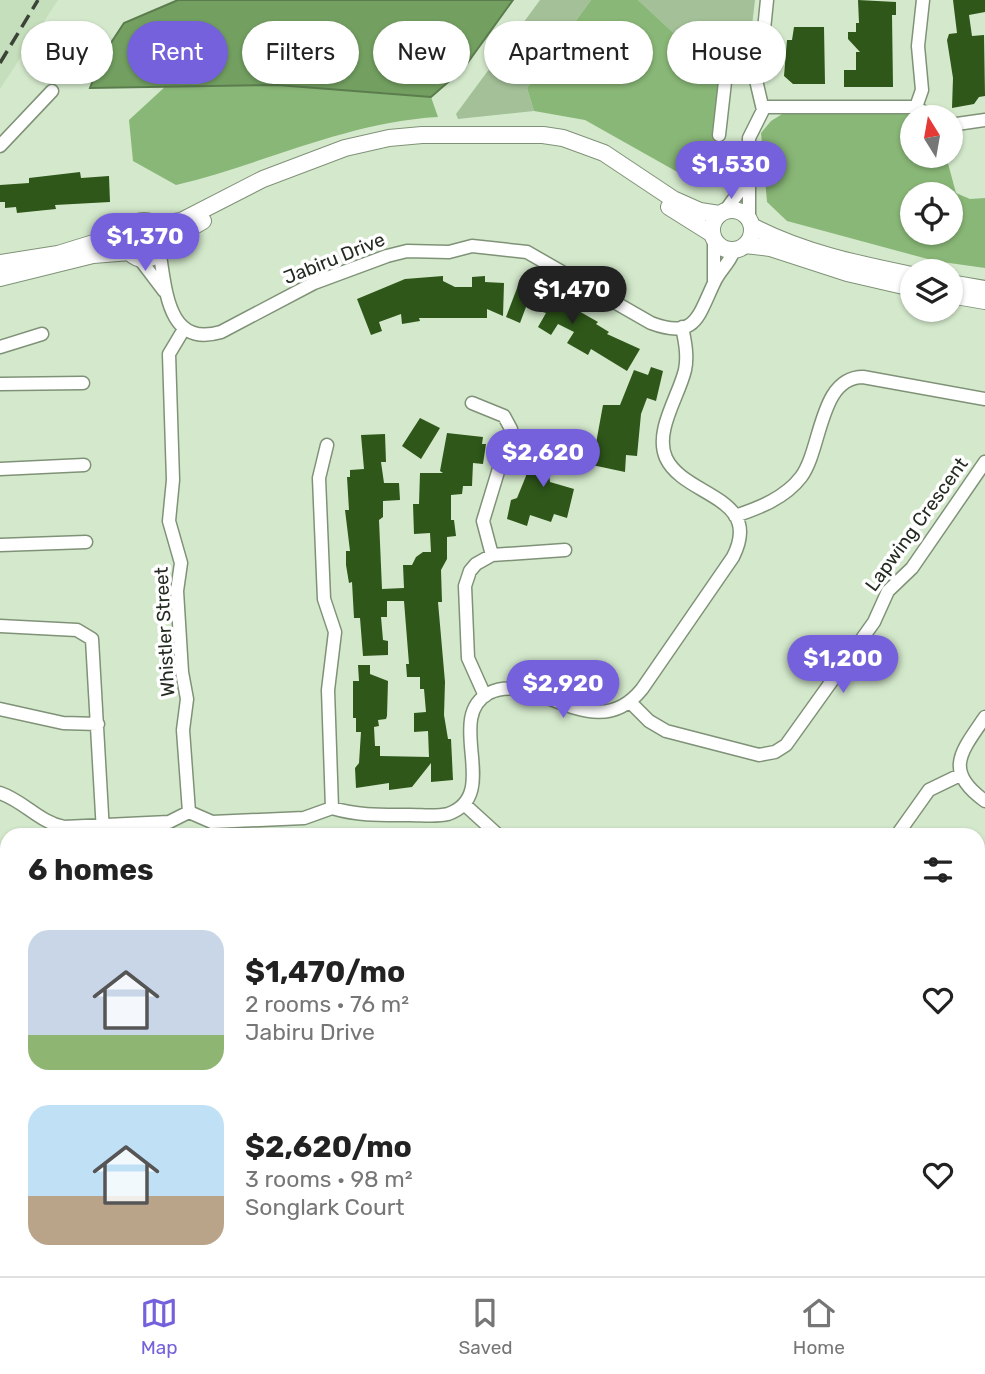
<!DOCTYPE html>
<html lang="en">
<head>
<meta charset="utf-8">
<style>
  body { margin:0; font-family:Rubik,sans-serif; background:#f6f6f6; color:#222; height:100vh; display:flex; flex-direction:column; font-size:26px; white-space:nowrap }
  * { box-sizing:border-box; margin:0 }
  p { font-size:23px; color:#767676 }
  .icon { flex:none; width:38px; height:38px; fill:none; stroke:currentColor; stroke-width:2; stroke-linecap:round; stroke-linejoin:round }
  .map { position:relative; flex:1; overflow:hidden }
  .side { position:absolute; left:0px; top:828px; width:985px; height:450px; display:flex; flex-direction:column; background:#fff; border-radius:21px 21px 0 0; box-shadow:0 2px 5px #0004 }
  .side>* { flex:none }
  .guide { position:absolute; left:21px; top:21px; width:943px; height:63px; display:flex; gap:14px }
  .needle { width:46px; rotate:349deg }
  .tools { position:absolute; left:900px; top:105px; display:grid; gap:14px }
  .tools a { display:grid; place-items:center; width:63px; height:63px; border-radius:50%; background:#fff; box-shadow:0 2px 5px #0004; font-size:35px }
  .price { position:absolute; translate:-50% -60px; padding:0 16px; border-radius:24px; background:#7661dc; color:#fff; font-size:23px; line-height:46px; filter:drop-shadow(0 2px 4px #0008) }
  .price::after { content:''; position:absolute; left:50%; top:42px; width:21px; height:16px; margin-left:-10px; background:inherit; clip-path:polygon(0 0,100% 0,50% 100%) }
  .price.active { background:#222; color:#fff }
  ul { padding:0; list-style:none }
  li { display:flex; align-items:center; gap:21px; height:175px; padding:0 28px }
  li span { display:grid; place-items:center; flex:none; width:196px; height:140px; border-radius:21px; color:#555 }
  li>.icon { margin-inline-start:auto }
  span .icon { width:84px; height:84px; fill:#fffc; stroke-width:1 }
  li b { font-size:30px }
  h2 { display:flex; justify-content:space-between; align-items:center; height:84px; padding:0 28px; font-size:30px }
  .chip { padding:0 24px; border-radius:32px; background:#fff; box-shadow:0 2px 5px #0004; font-size:24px; line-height:63px }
  .chip.active { background:#7661dc; color:#fff }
  .tabs { display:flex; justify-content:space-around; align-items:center; height:98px; border-top:2px solid #e0e0e0; background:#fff; font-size:19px; color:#767676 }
  .tabs a { display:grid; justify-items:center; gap:4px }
  .tabs .active { color:#7661dc }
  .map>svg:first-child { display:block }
</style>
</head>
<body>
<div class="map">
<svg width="985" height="1276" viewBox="0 0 985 1276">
  <rect width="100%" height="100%" fill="#d4e9cc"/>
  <!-- built -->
  <path fill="#c5debb" d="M0 0H58L0 89Z"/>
  <!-- green -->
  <path fill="#a3c098" d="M540 0H591L527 88 534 111 458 119 456 114Z
    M638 0H755L748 60 719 75Z
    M477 1271H612L610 1276H481Z
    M861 1271V1270L961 1271 957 1276H863Z"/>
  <!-- forest -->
  <path fill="#89b777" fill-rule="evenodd" d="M591 0H638L719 75 715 143 719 185 704 187 585 120 534 111 527 88Z
    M167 85H277L431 97 438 117C347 122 264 164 176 185L133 161 129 120Z
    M787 111 912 113 918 117H912V156H946L956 193 970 199 985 198V268L935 261 787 221 767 202 761 133 771 121ZM912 194H950V233H912Z
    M0 867 7 872V1209L0 1207Z
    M477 1270 481 1276H318L289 1271Z
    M612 1270H816L818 1276H610Z"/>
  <!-- water -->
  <path fill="#73a061" stroke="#5b7d4e" stroke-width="2" d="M178 0H513L463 69 431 97 277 85 90 88 103 55 124 23Z"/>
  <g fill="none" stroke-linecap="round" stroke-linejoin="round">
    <!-- stream -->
    <path stroke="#5b7d4e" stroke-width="3.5" d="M0 925 7 933
      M491 1270 493 1276
      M712 1276 720 1270"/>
  </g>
  <!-- building -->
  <path fill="#2e5719" d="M858 0 896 2V15H892L893 87H844V70H856V52H860L848 39V32H856V23H859Z
    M953 0H985V12L969 15 972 36 984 35 985 96 979 97 974 104 952 108 953 78 947 40 949 34 957 33Z
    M794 27H824L825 84H793L784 76 787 40H792Z
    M80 172 81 178 109 176 110 202 55 205 56 209 17 213 16 207 5 208V202H0V185L29 183V178Z
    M443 276V281L455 287H472V277L485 276V282L504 283 503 316 487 309V318H419L420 321 402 324 401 314 379 322 382 331 371 335 357 299 405 279Z
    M519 283 536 290 534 293 556 298 598 322 596 324 609 332 607 334 640 349 627 371 591 349 588 355 567 343 574 332 558 324 551 335 538 327 546 313 526 307 520 323 506 317Z
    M651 367 663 371 656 401 647 398 641 414 637 456 626 455 625 472 592 465 603 405H620L634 370 648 375Z
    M420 418 440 428 421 459 402 446Z
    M447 433 483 437 482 444H486L483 464 473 463 472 486H463L462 494 451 495V520H454L456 536 447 537V559L441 570 442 602H438L445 682 444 715 448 739H451L453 780 431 782V763L412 787 389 790V783L356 788 355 768 359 763 361 732H356V718H353V681H359L358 665H370V674L388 681 387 716 386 719 378 720 379 726 374 727 375 746H380V756L429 757 428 731 414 732V713L426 712 424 689H420V677H407L406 664H409L404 601H387V617H381L383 640 388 641V655L363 656 360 618H354L352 582 349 583 346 565V551H350L345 510H349L347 477H350V470L364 469 361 435 385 434 386 462H381L384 483H399L400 500 383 501V517L379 520 382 589 404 588 403 565H412L416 557 423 552H431L430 533 414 534 413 504H419L420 473H443L440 471Z
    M573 443 575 459 548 463 550 482 574 489 567 518 554 514 551 522 530 515 527 526 507 519 511 500 517 498 526 476 525 465 539 464 537 448Z"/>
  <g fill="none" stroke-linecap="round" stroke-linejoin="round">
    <!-- minor casing -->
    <g stroke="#7f9277" stroke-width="15">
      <path id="minor" d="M763 107H916L931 117
        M916 107 922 90 918 46 923 0
        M950 125 985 120
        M719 135 726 73C735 63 746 67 757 71
        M0 146 52 91
        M725 211 747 181
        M749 219V138L763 110 755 76 761 59 767 0
        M714 241V281
        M159 250C166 287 166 348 221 332L314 283 387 256 407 251 449 252 472 246 527 252 651 323C696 340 698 316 714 283 719 271 730 263 734 250
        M139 258 164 291
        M184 329 169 354 173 480 169 521 181 563 177 591 182 672 187 699 183 730 189 812
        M0 347 42 334
        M0 384 83 383
        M472 403 504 416 511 429 483 521 492 555
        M327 445 319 478 324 599 335 632 328 690 332 808
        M0 469 84 465
        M735 516C759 508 785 498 801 477 822 449 819 377 863 377L985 399
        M0 545 86 542
        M0 626 77 630 92 639 103 832
        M485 696 468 658 465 586 470 571 476 564 492 555 565 550
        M631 703 649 721 666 731 759 755 775 752 786 745 874 622 888 591 912 568 985 462
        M0 709 63 723 98 724
        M985 717C961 752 943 771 985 801
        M0 793C24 801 39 822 64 827L169 822 189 812 212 822 304 818 332 808C359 816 382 815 410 815 422 815 436 817 448 814 503 795 443 718 489 693 536 669 594 749 642 689L733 557C764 496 684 497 666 458 654 431 679 396 685 370 688 356 685 341 682 327
        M464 804 498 835
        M897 835 929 790 960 775
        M978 970 985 969
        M978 1178V1204
        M0 1225 7 1227
        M195 1270 202 1276
        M71 1276 72 1270"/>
    </g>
    <!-- major casing -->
    <g stroke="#7f9277" stroke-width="18">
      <path id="major" d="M669 207 712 234
        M712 230a20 20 0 1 1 40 0a20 20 0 1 1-40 0Z
        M125 240a19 19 0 1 1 38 0a19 19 0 1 1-38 0Z
        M156 225 181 221 263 179 345 148 389 138 422 135H543L563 138 604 153 673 199 700 211 719 214
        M752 226C801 252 858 264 912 275
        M161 245 203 221
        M745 245 770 248 847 273 912 288
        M0 263 58 254 126 233
        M0 278 93 255 130 252
        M950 283 985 289
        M950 295 985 301"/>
    </g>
    <!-- minor -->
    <use href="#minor" stroke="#fff" stroke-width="12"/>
    <!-- major -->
    <use href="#major" stroke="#fff" stroke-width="16"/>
    <!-- rail -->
    <path stroke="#3b4437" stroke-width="3.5" stroke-dasharray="14 7" stroke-linecap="butt" d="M0 63 38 0"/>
  </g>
  <g text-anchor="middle" stroke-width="7" stroke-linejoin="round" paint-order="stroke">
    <!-- street labels -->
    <g font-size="19" fill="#242c21" stroke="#fff">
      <text transform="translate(334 258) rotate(-22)" y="7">Jabiru Drive</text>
      <text transform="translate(916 524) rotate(-54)" y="7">Lapwing Crescent</text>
      <text transform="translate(164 632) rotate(-93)" y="7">Whistler Street</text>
    </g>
  </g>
</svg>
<div class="tools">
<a><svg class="needle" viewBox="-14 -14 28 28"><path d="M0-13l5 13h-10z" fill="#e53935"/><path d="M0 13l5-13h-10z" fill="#767676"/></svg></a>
<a><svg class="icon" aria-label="locate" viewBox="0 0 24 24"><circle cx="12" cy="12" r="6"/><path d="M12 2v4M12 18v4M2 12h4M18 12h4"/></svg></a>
<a><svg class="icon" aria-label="layers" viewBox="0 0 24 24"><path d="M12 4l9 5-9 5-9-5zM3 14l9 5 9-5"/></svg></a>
</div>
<b class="price" style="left:731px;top:201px">$1,530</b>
<b class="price" style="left:145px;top:273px">$1,370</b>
<b class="price active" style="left:572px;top:326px">$1,470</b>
<b class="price" style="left:543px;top:489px">$2,620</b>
<b class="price" style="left:843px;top:695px">$1,200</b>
<b class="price" style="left:563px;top:720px">$2,920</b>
<div class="guide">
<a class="chip">Buy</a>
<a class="chip active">Rent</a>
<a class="chip">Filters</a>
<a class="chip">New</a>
<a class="chip">Apartment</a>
<a class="chip">House</a>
</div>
<section class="side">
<h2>6 homes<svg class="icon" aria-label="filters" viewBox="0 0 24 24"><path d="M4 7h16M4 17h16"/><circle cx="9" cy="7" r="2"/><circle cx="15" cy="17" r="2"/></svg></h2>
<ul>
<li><span style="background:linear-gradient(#c9d6e8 75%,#8fb573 0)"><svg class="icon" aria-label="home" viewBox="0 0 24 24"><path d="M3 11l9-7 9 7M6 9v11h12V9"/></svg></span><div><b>$1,470/mo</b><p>2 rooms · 76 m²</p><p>Jabiru Drive</p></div><svg class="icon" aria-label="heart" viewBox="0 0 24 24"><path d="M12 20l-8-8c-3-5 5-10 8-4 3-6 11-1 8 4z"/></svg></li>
<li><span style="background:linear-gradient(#bfe0f5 65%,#b9a48a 0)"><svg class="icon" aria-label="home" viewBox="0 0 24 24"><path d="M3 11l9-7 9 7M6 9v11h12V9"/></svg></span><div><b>$2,620/mo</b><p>3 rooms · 98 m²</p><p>Songlark Court</p></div><svg class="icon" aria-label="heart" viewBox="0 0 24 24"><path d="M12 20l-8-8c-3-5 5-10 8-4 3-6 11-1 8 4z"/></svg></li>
</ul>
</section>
</div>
<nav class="tabs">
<a class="active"><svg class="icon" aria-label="map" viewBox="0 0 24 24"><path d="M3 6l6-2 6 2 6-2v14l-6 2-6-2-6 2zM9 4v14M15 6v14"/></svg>Map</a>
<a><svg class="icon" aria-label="saved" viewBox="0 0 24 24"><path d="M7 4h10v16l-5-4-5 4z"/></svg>Saved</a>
<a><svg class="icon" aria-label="home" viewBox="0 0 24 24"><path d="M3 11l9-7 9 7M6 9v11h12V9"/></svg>Home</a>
</nav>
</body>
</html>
